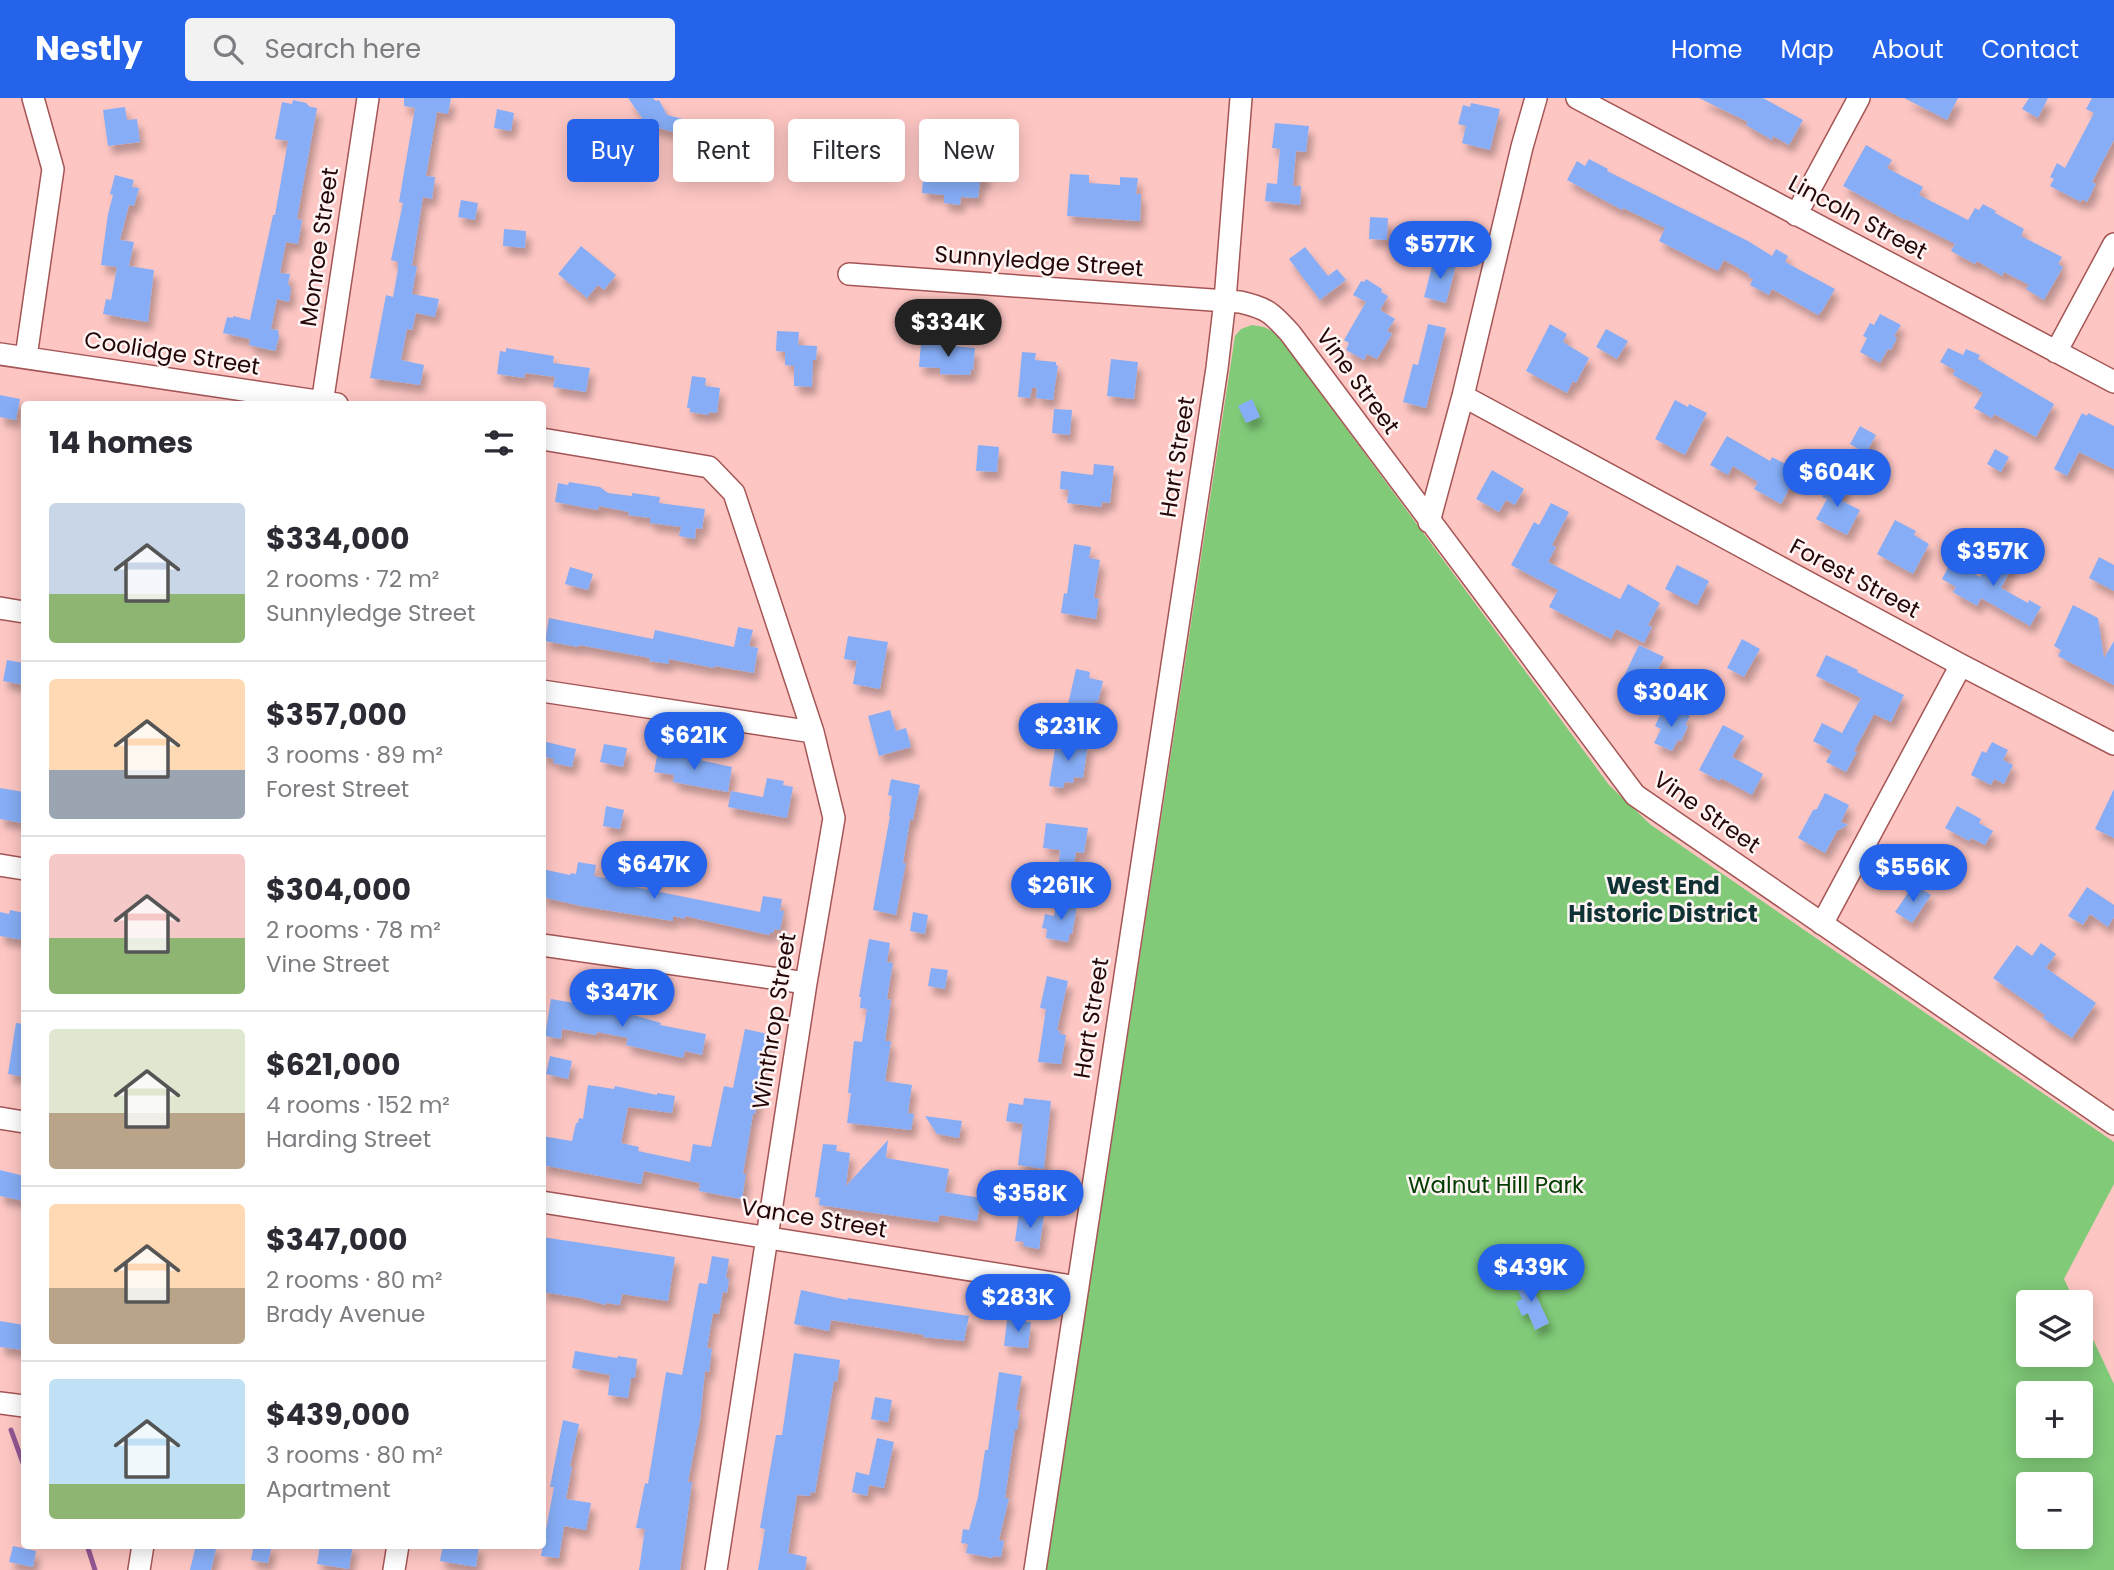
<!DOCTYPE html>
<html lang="en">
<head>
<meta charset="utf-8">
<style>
  body { margin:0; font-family:Poppins,sans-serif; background:#f2f2f3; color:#2b2b33; height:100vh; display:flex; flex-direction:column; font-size:26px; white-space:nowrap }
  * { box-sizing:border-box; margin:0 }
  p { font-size:23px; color:#7c7c81 }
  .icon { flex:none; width:38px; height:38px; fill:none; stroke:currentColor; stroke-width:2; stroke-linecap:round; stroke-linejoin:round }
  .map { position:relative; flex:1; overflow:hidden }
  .drawer { position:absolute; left:21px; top:303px; width:525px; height:1148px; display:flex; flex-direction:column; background:#fff; border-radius:7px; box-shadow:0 4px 18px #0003 }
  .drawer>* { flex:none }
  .top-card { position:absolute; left:567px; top:21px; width:665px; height:63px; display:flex; gap:14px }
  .buttons { position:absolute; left:2016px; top:1192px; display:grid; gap:14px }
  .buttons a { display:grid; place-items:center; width:77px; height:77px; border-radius:7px; background:#fff; box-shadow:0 4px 18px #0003; font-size:35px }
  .price { position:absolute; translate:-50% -60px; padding:0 16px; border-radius:24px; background:#2563eb; color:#fff; font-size:23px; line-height:46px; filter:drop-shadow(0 2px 4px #0008) }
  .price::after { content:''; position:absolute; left:50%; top:42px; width:21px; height:16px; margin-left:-10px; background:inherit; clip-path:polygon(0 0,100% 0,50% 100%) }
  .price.on { background:#222; color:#fff }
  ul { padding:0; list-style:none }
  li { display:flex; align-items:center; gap:21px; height:175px; padding:0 28px }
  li+li { border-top:2px solid #e1e1e2 }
  li span { display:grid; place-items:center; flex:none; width:196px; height:140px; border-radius:7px; color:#555 }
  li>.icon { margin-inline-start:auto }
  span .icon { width:84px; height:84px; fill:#fffc; stroke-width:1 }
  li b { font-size:30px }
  h2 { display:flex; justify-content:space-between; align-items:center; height:84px; padding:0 28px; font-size:30px }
  .tag { padding:0 24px; border-radius:7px; background:#fff; box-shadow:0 4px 18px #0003; font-size:24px; line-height:63px }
  .tag.on { background:#2563eb; color:#fff }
  header { display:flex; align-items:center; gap:42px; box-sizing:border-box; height:98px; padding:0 35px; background:#2563eb; color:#fff }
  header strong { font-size:33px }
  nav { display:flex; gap:38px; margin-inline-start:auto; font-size:24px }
  .search { width:490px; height:63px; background:#f2f2f3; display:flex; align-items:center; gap:18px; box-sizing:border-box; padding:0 24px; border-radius:7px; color:#7c7c81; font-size:26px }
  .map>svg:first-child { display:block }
</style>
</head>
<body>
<header>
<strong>Nestly</strong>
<div class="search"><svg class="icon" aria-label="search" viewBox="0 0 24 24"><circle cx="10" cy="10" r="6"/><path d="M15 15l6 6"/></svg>Search here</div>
<nav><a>Home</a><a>Map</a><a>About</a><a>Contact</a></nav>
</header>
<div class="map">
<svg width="2114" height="1472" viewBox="0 0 2114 1472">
  <defs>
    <filter id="shadow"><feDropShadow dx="4.5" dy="8" stdDeviation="3.5" flood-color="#0004"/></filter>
  </defs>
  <rect width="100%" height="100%" fill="#fdc6c3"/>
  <!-- green -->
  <path fill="#80ca78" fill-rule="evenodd" d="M1252 227 1264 229 1276 235 1609 687 1651 727 2114 1044V1086L2064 1181 2075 1204H2028V1256H2081V1216L2114 1286V1472H1046L1235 238 1241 231ZM2028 1295H2081V1348H2028ZM2028 1386H2081V1438H2028Z"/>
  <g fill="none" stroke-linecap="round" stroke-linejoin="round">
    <!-- stream -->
    <path stroke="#935793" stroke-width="5" d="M11 1332 24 1368
      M87 1447 95 1472"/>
  </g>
  <!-- building -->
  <path fill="#86adf6" filter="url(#shadow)" d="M404 0H451L448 16 437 14 426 78 435 79 432 101 423 99 412 168H417L412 196 439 201 435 219 416 215 412 232 407 231 401 262 424 267 420 287 370 280 386 197 393 199 398 171V164L391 162 403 105 399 104 415 10 404 8Z
    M628 0H653L656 3 659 2 667 17 683 21 677 35 647 27Z
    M1699 0H1763L1803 22 1789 47 1773 38 1772 42 1746 27 1748 24Z
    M1904 0H1958L1947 22Z
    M2029 0H2048L2038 20 2022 11Z
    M2092 0H2114V42L2092 84 2096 86 2087 104 2082 101 2081 104 2050 88 2054 81 2050 79 2057 65 2065 70 2094 15 2086 11Z
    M293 2 306 5 310 9 317 10 297 121 302 122 298 146 286 144 280 175 290 176 288 186 291 190 289 204 277 201 271 231 278 232 279 239 275 253 249 247 250 241 223 235 227 219 233 220V218L250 222 273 117H275L288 43 275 41 282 4 292 6Z
    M1471 5 1500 11 1490 52 1462 45 1466 28 1458 26 1463 7 1470 9Z
    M125 9 127 22 137 21 140 44 108 48 103 12Z
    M497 11 514 15 511 33 494 30Z
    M1275 25 1309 28 1306 54 1296 53 1293 88H1301L1300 107 1265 103 1267 85 1277 86 1280 51 1272 50Z
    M1866 47 1892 62 1887 70 1923 89 1919 97 1968 122 1975 110 1979 112 1983 106 1996 113 1995 115 2024 131 2021 138 2062 159 2058 166 2063 169 2044 202 2026 191 2029 187 2004 174 2002 178 1977 163 1975 166 1951 153 1955 146 1906 121 1905 122 1843 88Z
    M925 56 944 57 943 61 986 65 985 84H980L978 100 961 99 960 107 944 105V97L922 95Z
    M1589 61 1608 71 1607 73 1748 143 1772 158 1776 151 1788 158 1785 164 1835 191 1822 213 1818 217 1772 191 1769 197 1750 187 1753 181 1748 178 1749 176 1724 162 1718 173 1659 143 1665 130 1623 110 1622 112 1567 82 1577 63 1585 68Z
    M1070 76 1089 77V85L1120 87V79L1138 80 1136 96H1141L1140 123 1067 118Z
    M115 77 134 82 132 89 139 90 134 108 129 107 120 142 134 144 129 168 154 172 148 224 103 216 106 201 111 202 117 169 101 167 108 116 113 97 110 96Z
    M461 102 478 105 475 122 458 119Z
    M1370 119 1388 120 1387 142 1369 141Z
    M504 131 526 133 525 150 503 148Z
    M581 148 616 177 604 192 598 187 587 200 558 176Z
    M1305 149 1328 178 1337 171 1346 182 1320 202 1289 161Z
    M1434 161 1456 167 1446 205 1424 199Z
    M1366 181 1382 191 1381 194 1388 198 1380 212 1395 221 1387 233 1392 236 1377 261 1367 256 1364 262 1346 252 1349 245 1344 242 1366 204 1353 197 1361 183 1364 184Z
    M1880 216 1901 227 1894 238 1897 240 1891 252 1888 251 1880 265 1860 254 1867 240 1863 238 1870 225 1874 227Z
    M1428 226 1446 230 1426 310 1403 304 1413 266 1418 267Z
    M1550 226 1567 236 1563 244 1589 260 1576 285 1573 283 1567 295 1526 273Z
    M1606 231 1628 243 1617 261 1596 249Z
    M777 233 799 234 798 247 817 248 816 262H813L812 289 794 288V268L785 267V254L776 253Z
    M921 245 975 250 973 272H971L970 277 940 276V270L919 269Z
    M506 250 554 258 553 265 590 270 586 294 553 289 555 279 525 275 524 280 497 276 500 253 506 254Z
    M1948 250 1963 257 1966 251 1980 257 1978 261 2054 306 2036 339 1994 316 1992 320 1974 310 1983 295 1979 293V291L1953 277 1955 272 1940 264Z
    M1022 254 1036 255 1035 262 1056 264V267L1058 268 1053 302 1036 300 1037 290H1032L1030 300 1018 299Z
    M1111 261 1138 264 1134 301 1107 298Z
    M692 278 706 280 705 288 720 290 717 315 709 314V317L690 314V310H687Z
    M0 297 20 301 16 322 0 319Z
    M1252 301 1260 319 1246 325 1238 308Z
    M1675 302 1688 309 1689 306 1707 315 1685 357 1655 341Z
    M1054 311 1072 312 1070 337 1052 335Z
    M2082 315 2087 318 2088 315 2114 328V371L2079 354 2067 378 2054 371Z
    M1860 328 1876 337 1866 355 1850 346Z
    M1727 338 1770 363 1772 359 1799 373 1781 406 1754 391 1758 384 1733 368 1728 377 1710 367Z
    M978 347 999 349 997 374 976 373Z
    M1995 351 2009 359 2001 374 1987 366Z
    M1094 366 1114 368 1110 405 1102 404 1101 409 1067 405 1069 392 1060 391 1061 373 1093 377Z
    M1492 372 1524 391 1515 407 1506 402 1499 414 1476 401Z
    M1831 380 1847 389 1840 402 1860 412 1847 437 1816 421 1827 401 1822 399Z
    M569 384 600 389 608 395 632 398V395L660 399 659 405 705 411 702 431 696 430 695 441 679 438 681 429 650 425V420L628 417 629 414 599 408 598 412 555 404 558 385 568 387Z
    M1551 405 1569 414 1552 447 1556 449 1548 464 1620 501 1628 486 1660 505 1648 527 1652 529 1644 545 1616 531 1611 541 1549 509 1558 492 1511 467 1534 424 1539 427Z
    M1895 422 1916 433 1914 437 1929 446 1913 476 1877 456Z
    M1074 446 1091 449 1089 460 1100 462 1094 500 1099 501 1096 521 1061 515 1064 495 1067 496Z
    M2001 449 2018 458 2001 490 2028 505 2029 502 2041 509 2030 528 1981 500 1977 508 1953 494 1956 489 1942 481 1950 466 1964 474 1966 471 1980 479 1984 472 1987 474Z
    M2099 459 2114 467V493L2089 480Z
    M1677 467 1709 483 1697 507 1665 491Z
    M570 469 593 476 588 492 565 486Z
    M2073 507 2098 520 2104 560 2114 543V587L2058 558 2061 552 2054 548Z
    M549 520 653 541 655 532 734 549 738 529 753 532 749 548 758 550 754 575 715 568 714 570 669 561V566L649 563 650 560 579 547 578 549 545 543Z
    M848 538 888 544 880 591 853 586 857 563 844 561Z
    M1742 541 1760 551 1744 579 1727 570Z
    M1639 547 1664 559 1645 598 1628 590 1632 582 1624 578Z
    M1826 557 1858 572 1857 574 1904 597 1891 624 1874 616 1854 653 1857 654 1846 674 1826 664 1832 653 1813 643 1822 625 1842 635 1861 600 1816 578Z
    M7 562 24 565V587L3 583Z
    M1076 571 1090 574 1089 580 1103 583 1098 604 1095 603 1092 617 1067 611Z
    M1672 610 1690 618 1685 627 1688 628 1681 643 1678 642 1672 653 1654 645 1661 631 1655 628 1661 615 1667 619Z
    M890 612 896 633 906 630 911 649 879 658 868 618Z
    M1723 627 1744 638 1732 659 1763 676 1752 697 1721 680 1720 683 1699 672Z
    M1063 641 1088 646 1083 680 1074 679 1073 685 1065 684 1063 690 1049 688 1055 651 1061 652Z
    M542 643 576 651 572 669 553 665 554 661 542 658Z
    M1992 644 2008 652 2003 662 2013 667 2004 686 1994 681 1991 687 1971 677 1982 653 1986 655Z
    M604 646 627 650 623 669 600 664Z
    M658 653 732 669 728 694 673 684 674 677 654 674Z
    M767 680 784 683 783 687 793 689 787 720 728 709 731 693 763 699Z
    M891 681 920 687 913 722H910L903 765H906L896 817 873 812 890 718H889L892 698 888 697Z
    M0 690 24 694 22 725 0 721Z
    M2114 691V740L2095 731Z
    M1825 695 1849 707 1841 724 1848 727 1837 733 1825 755 1798 740 1813 712 1817 711Z
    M606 708 624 712 620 731 603 728Z
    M1957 708 1981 721 1979 725 1993 733 1985 747 1971 740 1969 743 1945 730Z
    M1046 725 1088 730 1084 755 1076 754 1074 767 1059 765 1060 752 1043 750Z
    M578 764 596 767 594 778 636 785 635 789 760 814 763 798 782 801 780 813H784L780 832 774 831 773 835H770L769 837 685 818V821L673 818V823L581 808 542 799V771L570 777 571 775 576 776Z
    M1914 786 1931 797 1912 825 1895 814Z
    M2087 789 2114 807V819L2108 829 2090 816 2083 827 2068 818Z
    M1057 804 1077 808 1072 836H1070L1068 844 1046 840 1047 831 1042 830 1045 816 1054 818Z
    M10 812 24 815 23 842 0 838V814L9 816Z
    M913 814 928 817 925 836 910 833Z
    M869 841 890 845 887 864 893 865 887 901 891 902 885 943H891L885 983 912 987 908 1015 914 1016 911 1032 847 1025 851 995H848L854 943 862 944 867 911 860 910 861 899H859Z
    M2041 845 2056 856 2046 870 2096 905 2072 940 2043 920 2045 917 1993 880 2017 847 2032 858Z
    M931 870 948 872 945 891 928 888Z
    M1047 878 1068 883 1057 932 1060 933V936L1066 937 1061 966 1038 964 1046 911 1040 910Z
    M551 901 620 913 661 925 660 927 706 936 702 957 685 953 683 960 626 947 628 940 597 934 596 937 562 931 561 941 545 938Z
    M16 925 24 926V979L8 976Z
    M745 931 768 936 756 994 759 995 755 1016H753L743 1076H746L742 1101 699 1093 700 1085 644 1073 641 1086 542 1067V1038L572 1043 576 1025H578L579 1020 583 1021 588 987 614 991 615 988 657 997V995L675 998 672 1015 628 1009 621 1045 639 1049 638 1053 690 1064 693 1046 711 1049 724 988 733 990Z
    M550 958 572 963 568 981 546 976Z
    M1024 1000 1051 1003 1044 1071 1018 1067 1023 1026 1006 1023 1009 1005 1023 1007Z
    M925 1018 962 1023 959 1040 937 1036Z
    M888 1042 886 1060 949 1071 945 1094 981 1100 977 1123 941 1117 939 1119 938 1124 819 1107 820 1100 815 1099 823 1046 837 1047 836 1053 850 1055 846 1088Z
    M0 1072 24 1078V1103L0 1098Z
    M1019 1114 1044 1118 1039 1151 1023 1148 1024 1144 1015 1143Z
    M542 1139 675 1159 668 1203 622 1196 620 1207 606 1205V1207L581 1200 542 1194Z
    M712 1158 729 1161 726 1180 729 1181 727 1195 723 1194 719 1216 713 1215 707 1250 712 1251 709 1274 705 1273 700 1322 688 1384H692L680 1472H639L645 1431 636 1430 645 1385 648 1386 666 1274 682 1277 699 1185 707 1186Z
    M1528 1180 1549 1225 1535 1232 1528 1215 1522 1218 1516 1204 1522 1201 1515 1186Z
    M801 1192 847 1202 848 1200 969 1218 964 1243 923 1239 924 1237 831 1222 829 1233 794 1226Z
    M1007 1222 1031 1224 1028 1250 1004 1248Z
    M0 1223 24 1227V1252L0 1249Z
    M575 1253 617 1260 618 1258 637 1261 635 1280H631L628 1300 608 1297 610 1277 572 1270Z
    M794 1255 840 1262 837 1284 834 1283 815 1395 811 1394 810 1398 797 1397 788 1455 807 1459 805 1472H758L765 1431 760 1430 776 1337H782Z
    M999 1274 1022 1278 1016 1312 1020 1313 1017 1332H1015L1005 1400H1009L999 1442 1004 1443 1001 1459 993 1458V1460L966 1455 968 1446 961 1445 963 1431 969 1432 978 1399 985 1352H988Z
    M875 1299 892 1302 888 1324 871 1321Z
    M563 1322 579 1326 570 1368 572 1369 566 1401 591 1405 586 1432 564 1428 559 1460 541 1458 554 1389H550Z
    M877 1340 894 1344 884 1390 869 1387 867 1398 852 1394 856 1374 869 1377Z
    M196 1447H217L211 1472H190Z
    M254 1447H272L268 1465 251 1462Z
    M320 1447H353L349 1471 317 1466Z
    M443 1447H479L476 1469 440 1463Z
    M13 1448 36 1453 33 1469 9 1464Z"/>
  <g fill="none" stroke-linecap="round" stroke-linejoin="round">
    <!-- minor casing -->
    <g stroke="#a45554" stroke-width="24">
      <path id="minor" d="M1577 0 2114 284
        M1796 117 1859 0
        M849 176 1240 204C1267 210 1272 215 1290 235L1635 697 2114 1026
        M2056 254 2114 146
        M0 256 337 306
        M26 259 53 71 33 0
        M1463 298 1961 567 2114 646
        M322 306 368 0
        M542 341 709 369 734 395 813 634 834 720 806 885 716 1472
        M1429 424 1463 298 1522 49 1536 0
        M0 510 24 514
        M542 593 813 634
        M0 767 24 771
        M1822 826 1961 567
        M542 847 806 885
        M0 1020 24 1024
        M542 1104 1078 1189
        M0 1305 24 1308
        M139 1472 143 1447
        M394 1472 398 1447
        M1035 1472 1217 270 1225 202 1241 0"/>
    </g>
    <!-- minor -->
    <use href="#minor" stroke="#fff" stroke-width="21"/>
  </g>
  <g text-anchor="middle" stroke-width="5" stroke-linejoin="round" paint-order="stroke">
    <!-- street labels -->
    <g font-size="23" fill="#240607" stroke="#fef4f3">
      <text transform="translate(1858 119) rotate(28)" y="8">Lincoln Street</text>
      <text transform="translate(319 149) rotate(-82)" y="8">Monroe Street</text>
      <text transform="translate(1039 163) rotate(4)" y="8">Sunnyledge Street</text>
      <text transform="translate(172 255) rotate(9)" y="8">Coolidge Street</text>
      <text transform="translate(1358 283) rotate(54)" y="8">Vine Street</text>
      <text transform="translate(1177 359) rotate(-81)" y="8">Hart Street</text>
      <text transform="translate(1855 480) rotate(28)" y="8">Forest Street</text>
      <text transform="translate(1707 714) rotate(35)" y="8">Vine Street</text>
      <text transform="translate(1091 920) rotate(-81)" y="8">Hart Street</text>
      <text transform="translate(774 923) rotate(-81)" y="8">Winthrop Street</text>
      <text transform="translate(814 1120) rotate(9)" y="8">Vance Street</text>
    </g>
    <!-- park labels -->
    <g font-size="23" fill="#033c01" stroke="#fef4f3">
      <text x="1496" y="1095">Walnut Hill Park</text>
    </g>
    <!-- neighbourhood labels -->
    <g font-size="24" font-weight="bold" fill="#0f3235" stroke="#fef4f3">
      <text x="1663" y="796">West End<tspan x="1663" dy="28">Historic District</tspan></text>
    </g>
  </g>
</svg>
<div class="buttons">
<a><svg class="icon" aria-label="layers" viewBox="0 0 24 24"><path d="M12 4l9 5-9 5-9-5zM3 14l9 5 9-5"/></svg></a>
<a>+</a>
<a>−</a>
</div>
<b class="price" style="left:1440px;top:183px">$577K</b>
<b class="price on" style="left:948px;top:261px">$334K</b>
<b class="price" style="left:1837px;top:411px">$604K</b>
<b class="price" style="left:1993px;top:490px">$357K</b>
<b class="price" style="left:1671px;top:631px">$304K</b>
<b class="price" style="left:1068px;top:665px">$231K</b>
<b class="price" style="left:694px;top:674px">$621K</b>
<b class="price" style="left:654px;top:803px">$647K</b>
<b class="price" style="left:1913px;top:806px">$556K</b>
<b class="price" style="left:1061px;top:824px">$261K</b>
<b class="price" style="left:622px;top:931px">$347K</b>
<b class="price" style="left:1030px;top:1132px">$358K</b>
<b class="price" style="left:1531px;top:1206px">$439K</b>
<b class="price" style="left:1018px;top:1236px">$283K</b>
<div class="top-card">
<a class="tag on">Buy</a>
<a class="tag">Rent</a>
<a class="tag">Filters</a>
<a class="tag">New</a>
</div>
<section class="drawer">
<h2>14 homes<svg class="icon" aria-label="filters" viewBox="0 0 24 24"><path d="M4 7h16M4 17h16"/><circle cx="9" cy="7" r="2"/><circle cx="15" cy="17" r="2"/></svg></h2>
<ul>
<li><span style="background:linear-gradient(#c9d6e8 65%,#8fb573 0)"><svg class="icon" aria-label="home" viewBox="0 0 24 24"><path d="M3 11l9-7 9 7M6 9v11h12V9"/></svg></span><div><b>$334,000</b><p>2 rooms · 72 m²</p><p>Sunnyledge Street</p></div></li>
<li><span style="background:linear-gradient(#ffd9b3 65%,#9aa5b1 0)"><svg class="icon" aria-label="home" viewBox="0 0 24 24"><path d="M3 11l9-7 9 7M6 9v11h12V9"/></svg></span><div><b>$357,000</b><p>3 rooms · 89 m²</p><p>Forest Street</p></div></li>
<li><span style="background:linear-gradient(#f6c9c9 60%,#8fb573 0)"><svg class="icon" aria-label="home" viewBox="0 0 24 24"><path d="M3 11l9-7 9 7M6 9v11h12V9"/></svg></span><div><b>$304,000</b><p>2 rooms · 78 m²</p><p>Vine Street</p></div></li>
<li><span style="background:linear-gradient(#dfe7d0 60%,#b9a48a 0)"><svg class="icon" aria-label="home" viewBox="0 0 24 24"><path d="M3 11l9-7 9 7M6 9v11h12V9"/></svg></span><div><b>$621,000</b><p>4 rooms · 152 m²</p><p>Harding Street</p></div></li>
<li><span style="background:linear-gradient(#ffd9b3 60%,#b9a48a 0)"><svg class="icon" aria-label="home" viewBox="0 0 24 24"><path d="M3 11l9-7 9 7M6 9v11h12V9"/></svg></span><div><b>$347,000</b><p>2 rooms · 80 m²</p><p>Brady Avenue</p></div></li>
<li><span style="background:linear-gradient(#bfe0f5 75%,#8fb573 0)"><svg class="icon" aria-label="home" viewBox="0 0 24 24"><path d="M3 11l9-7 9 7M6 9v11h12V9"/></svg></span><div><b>$439,000</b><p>3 rooms · 80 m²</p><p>Apartment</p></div></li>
</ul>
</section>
</div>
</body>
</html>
